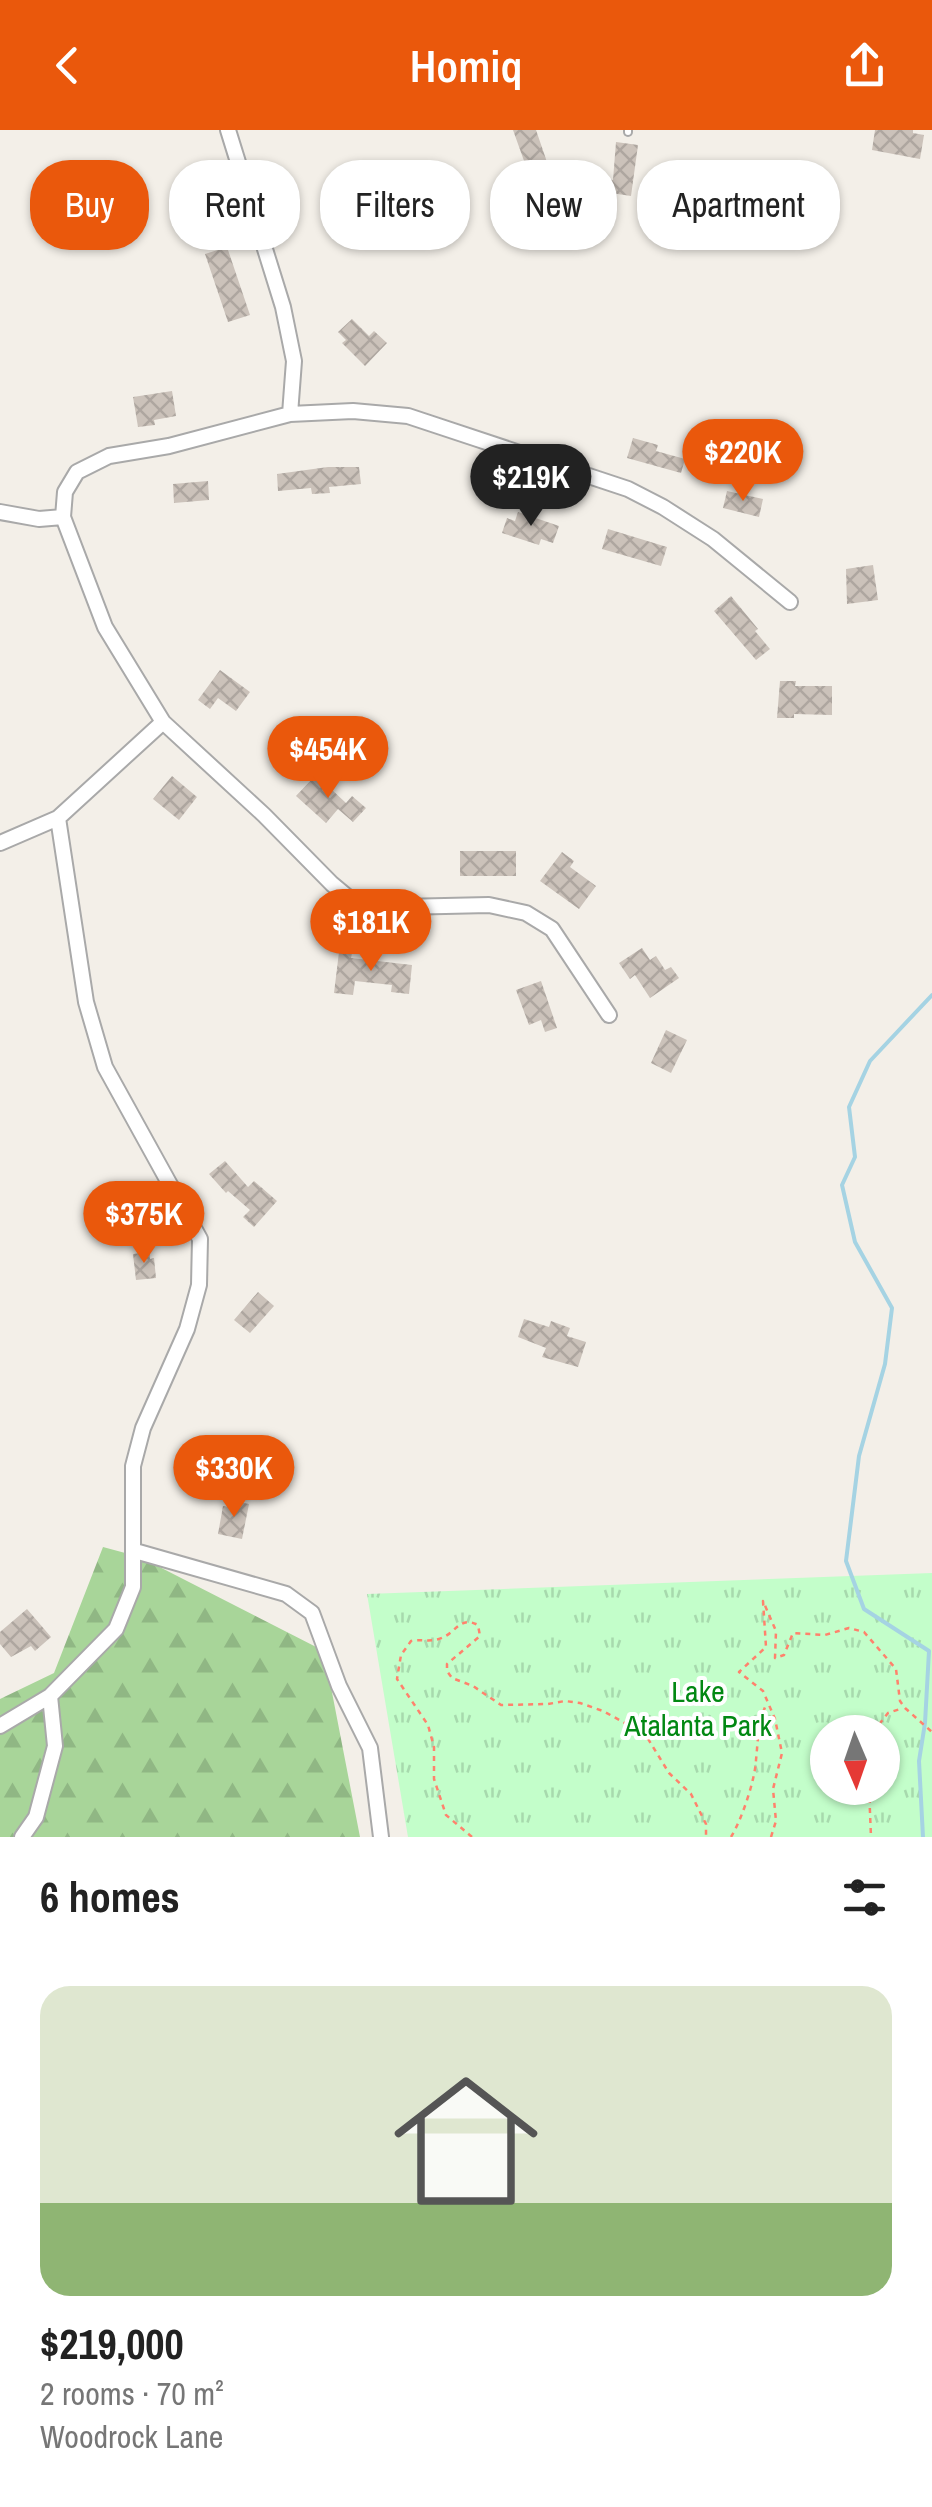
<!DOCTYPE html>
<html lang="en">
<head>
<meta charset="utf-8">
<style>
  body { margin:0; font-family:"Archivo Narrow",sans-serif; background:#f6f6f6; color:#222; height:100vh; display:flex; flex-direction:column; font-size:38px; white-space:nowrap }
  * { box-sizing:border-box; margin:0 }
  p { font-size:32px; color:#767676 }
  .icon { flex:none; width:55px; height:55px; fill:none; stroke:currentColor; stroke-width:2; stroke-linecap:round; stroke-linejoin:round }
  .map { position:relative; height:1707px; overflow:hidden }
  .sheet { display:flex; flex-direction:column; background:#fff; flex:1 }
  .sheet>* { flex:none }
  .hud { position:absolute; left:30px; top:30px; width:872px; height:90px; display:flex; gap:20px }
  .needle { width:65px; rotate:178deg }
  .buttons { position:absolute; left:810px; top:1585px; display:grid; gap:20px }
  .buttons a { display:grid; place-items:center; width:90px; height:90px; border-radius:50%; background:#fff; box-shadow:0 2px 8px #0004; font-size:50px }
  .price { position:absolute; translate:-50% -85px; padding:0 22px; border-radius:35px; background:#ea580c; color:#fff; font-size:32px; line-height:65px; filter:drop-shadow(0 2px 5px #0008) }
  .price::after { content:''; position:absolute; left:50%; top:60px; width:30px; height:22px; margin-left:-15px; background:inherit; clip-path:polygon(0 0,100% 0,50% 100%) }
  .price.on { background:#222; color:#fff }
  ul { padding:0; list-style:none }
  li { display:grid; align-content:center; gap:20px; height:530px; padding:0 40px }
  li+li { border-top:2px solid #e0e0e0 }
  li span { display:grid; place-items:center; height:310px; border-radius:30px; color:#555 }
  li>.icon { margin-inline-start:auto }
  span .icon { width:180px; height:180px; fill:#fffc; stroke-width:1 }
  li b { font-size:42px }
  h2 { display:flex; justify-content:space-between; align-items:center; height:120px; padding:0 40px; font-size:42px }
  .chip { padding:0 35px; border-radius:40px; background:#fff; box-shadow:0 2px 8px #0004; font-size:35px; line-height:90px }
  .chip.on { background:#ea580c; color:#fff }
  header { display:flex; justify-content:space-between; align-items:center; height:130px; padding:0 40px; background:#ea580c; color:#fff; font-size:45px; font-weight:600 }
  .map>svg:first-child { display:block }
</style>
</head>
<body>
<header><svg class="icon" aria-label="back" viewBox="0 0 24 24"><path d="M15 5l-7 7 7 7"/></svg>Homiq<svg class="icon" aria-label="share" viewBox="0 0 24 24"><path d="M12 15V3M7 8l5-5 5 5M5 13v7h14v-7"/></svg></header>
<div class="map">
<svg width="932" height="1707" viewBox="0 0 932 1707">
  <defs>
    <pattern id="forest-firs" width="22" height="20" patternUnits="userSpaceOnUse" patternTransform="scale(2.5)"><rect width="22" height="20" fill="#a8d599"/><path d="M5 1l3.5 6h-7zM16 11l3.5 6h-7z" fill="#90b784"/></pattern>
    <pattern id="park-tufts" width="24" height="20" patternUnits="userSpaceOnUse" patternTransform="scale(2.5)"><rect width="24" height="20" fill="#c3feca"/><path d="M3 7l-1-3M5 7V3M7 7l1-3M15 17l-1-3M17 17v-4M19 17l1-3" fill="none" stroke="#a7d9ad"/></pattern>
    <pattern id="building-cross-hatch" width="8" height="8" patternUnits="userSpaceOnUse" patternTransform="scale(2.5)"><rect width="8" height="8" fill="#cbc2ba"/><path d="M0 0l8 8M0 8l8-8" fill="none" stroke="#aea6a0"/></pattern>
  </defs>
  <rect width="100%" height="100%" fill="#f3efe8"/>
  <!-- forest -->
  <path fill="url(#forest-firs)" d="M103 1417 140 1427 324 1521 360 1707H0V1569L54 1543Z"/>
  <!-- park -->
  <path fill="url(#park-tufts)" fill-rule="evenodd" d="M932 1443V1707H408L367 1464ZM828 1602H882V1658H828Z"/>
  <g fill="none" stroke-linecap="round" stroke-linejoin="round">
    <!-- stream -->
    <path stroke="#a5d3e3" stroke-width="4" d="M923 1707 919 1631 925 1593 929 1521 864 1479 846 1431 859 1326 885 1234 892 1178 855 1112 842 1055 855 1027 849 977 870 931 932 865"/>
  </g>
  <!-- building -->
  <path fill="url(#building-cross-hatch)" d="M513 0H536L548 35 528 42Z
    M875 0H913V3L924 5 920 29 872 20Z
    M616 12 638 15 631 66 604 62 606 49 613 50Z
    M227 117 250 185 228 192 205 124Z
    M352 189 369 206 374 201 387 213 365 236 342 213 346 210 338 202Z
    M172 261 176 286 154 290 155 295 138 297 133 267Z
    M633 308 658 315 656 321 685 329 681 343 627 328Z
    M328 337H359L361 354 329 357 330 363 312 364 311 358 278 361 277 344Z
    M208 351 209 370 174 373 173 354Z
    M727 361 763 369 759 387 723 378Z
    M518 382 559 396 553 413 541 409 539 415 502 403 507 388 515 391Z
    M608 399 667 417 661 436 602 419Z
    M873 435 878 470 847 474 846 439Z
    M731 466 758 499 755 501 770 519 756 530 714 481Z
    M220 540 250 562 236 581 218 568 210 579 198 570Z
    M780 551H796L795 556H832V585L794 584V588H777Z
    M316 645 346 673 352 666 366 678 353 692 338 679 326 693 296 666Z
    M172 646 197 667 179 690 153 669Z
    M460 721H516V746H460Z
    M562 722 574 731 570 737 596 756 579 779 540 751Z
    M642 818 650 830 656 826 665 840 671 837 679 848 650 868 635 845 630 849 619 833Z
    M339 822 352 823 351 828 412 835 409 864 391 862 392 855 355 851 353 865 334 863Z
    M541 851 557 898 545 902 541 890 529 895 516 860Z
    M666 900 687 910 671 943 651 933Z
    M225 1031 248 1057 254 1051 277 1071 254 1097 243 1087 250 1080 228 1061 226 1063 209 1044Z
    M150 1122V1129L154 1128 156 1148 136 1150 133 1124Z
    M258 1162 274 1176 250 1203 234 1190Z
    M524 1189 549 1197 551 1191 570 1198 567 1206 586 1212 578 1237 542 1227 546 1218 518 1207Z
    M230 1370 249 1374 242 1409 218 1404 223 1376 229 1377Z
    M27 1479 51 1507 35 1521 31 1516 11 1527 0 1514V1502Z"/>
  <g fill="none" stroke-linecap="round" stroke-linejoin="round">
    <!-- service casing -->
    <g stroke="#a9a9a9" stroke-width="10">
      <path id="service" d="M628 0V2"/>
    </g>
    <!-- minor casing -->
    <g stroke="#a9a9a9" stroke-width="18">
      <path id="minor" d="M228 0 283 177 294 231 290 284
        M0 382 39 389 63 387
        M0 713 58 688 163 592
        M609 885 552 799 526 783 489 775 401 777 356 774 332 754 264 685 163 592 105 497 63 387 65 362 77 342 109 326 169 316 290 284 353 281 408 286 628 359 663 377 713 409 790 472
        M135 1421 286 1464 312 1483 339 1556 370 1618 381 1707
        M0 1596 50 1566 116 1499 133 1457V1336L143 1298 187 1199 199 1155 200 1109 105 937 86 872 58 688
        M22 1707 36 1687 55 1616 50 1566"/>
    </g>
    <!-- path -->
    <path stroke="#ff826c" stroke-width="2.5" stroke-dasharray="5 5" stroke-linecap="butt" d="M873 1602 888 1583 903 1578
      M869 1658 871 1707
      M870 1662H886
      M472 1707 446 1685 434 1649V1617L428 1595 397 1549 401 1525 411 1511C421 1509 429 1512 439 1509 456 1504 459 1485 478 1495L480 1506 447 1534V1541L452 1548 473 1556 501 1575 548 1574 565 1571 580 1573 603 1581 645 1604 669 1643 691 1664 706 1694V1707
      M731 1707C742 1689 755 1650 756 1630 758 1611 758 1592 766 1575
      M771 1707 776 1691 773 1659 782 1623 775 1589 763 1561 739 1542 766 1517 763 1471 776 1501 775 1528 784 1525 793 1503 825 1505 849 1498 864 1502 896 1539 900 1571 905 1578 932 1602"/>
    <!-- service -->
    <use href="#service" stroke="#fff" stroke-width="6"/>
    <!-- minor -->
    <use href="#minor" stroke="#fff" stroke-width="14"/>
  </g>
  <g text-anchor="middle" stroke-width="8" stroke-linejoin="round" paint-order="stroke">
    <!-- park labels -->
    <g font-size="30" fill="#028813" stroke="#fff">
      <text x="698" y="1572">Lake<tspan x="698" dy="34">Atalanta Park</tspan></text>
    </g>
  </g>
</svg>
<div class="buttons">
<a><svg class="needle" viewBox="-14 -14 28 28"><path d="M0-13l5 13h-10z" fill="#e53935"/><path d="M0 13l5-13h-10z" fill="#767676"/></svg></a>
</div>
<b class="price" style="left:743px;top:374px">$220K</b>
<b class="price on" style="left:531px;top:399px">$219K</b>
<b class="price" style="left:328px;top:671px">$454K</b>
<b class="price" style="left:371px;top:844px">$181K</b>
<b class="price" style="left:144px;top:1136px">$375K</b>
<b class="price" style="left:234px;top:1390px">$330K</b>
<div class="hud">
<a class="chip on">Buy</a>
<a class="chip">Rent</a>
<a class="chip">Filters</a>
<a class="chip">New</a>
<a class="chip">Apartment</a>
</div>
</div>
<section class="sheet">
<h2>6 homes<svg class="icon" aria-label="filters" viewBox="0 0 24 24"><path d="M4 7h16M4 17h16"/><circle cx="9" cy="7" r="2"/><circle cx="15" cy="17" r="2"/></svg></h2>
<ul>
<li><span style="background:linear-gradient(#dfe7d0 70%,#8fb573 0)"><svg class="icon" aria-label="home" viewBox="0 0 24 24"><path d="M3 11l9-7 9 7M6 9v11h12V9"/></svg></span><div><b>$219,000</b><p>2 rooms · 70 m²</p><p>Woodrock Lane</p></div></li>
</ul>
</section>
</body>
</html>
